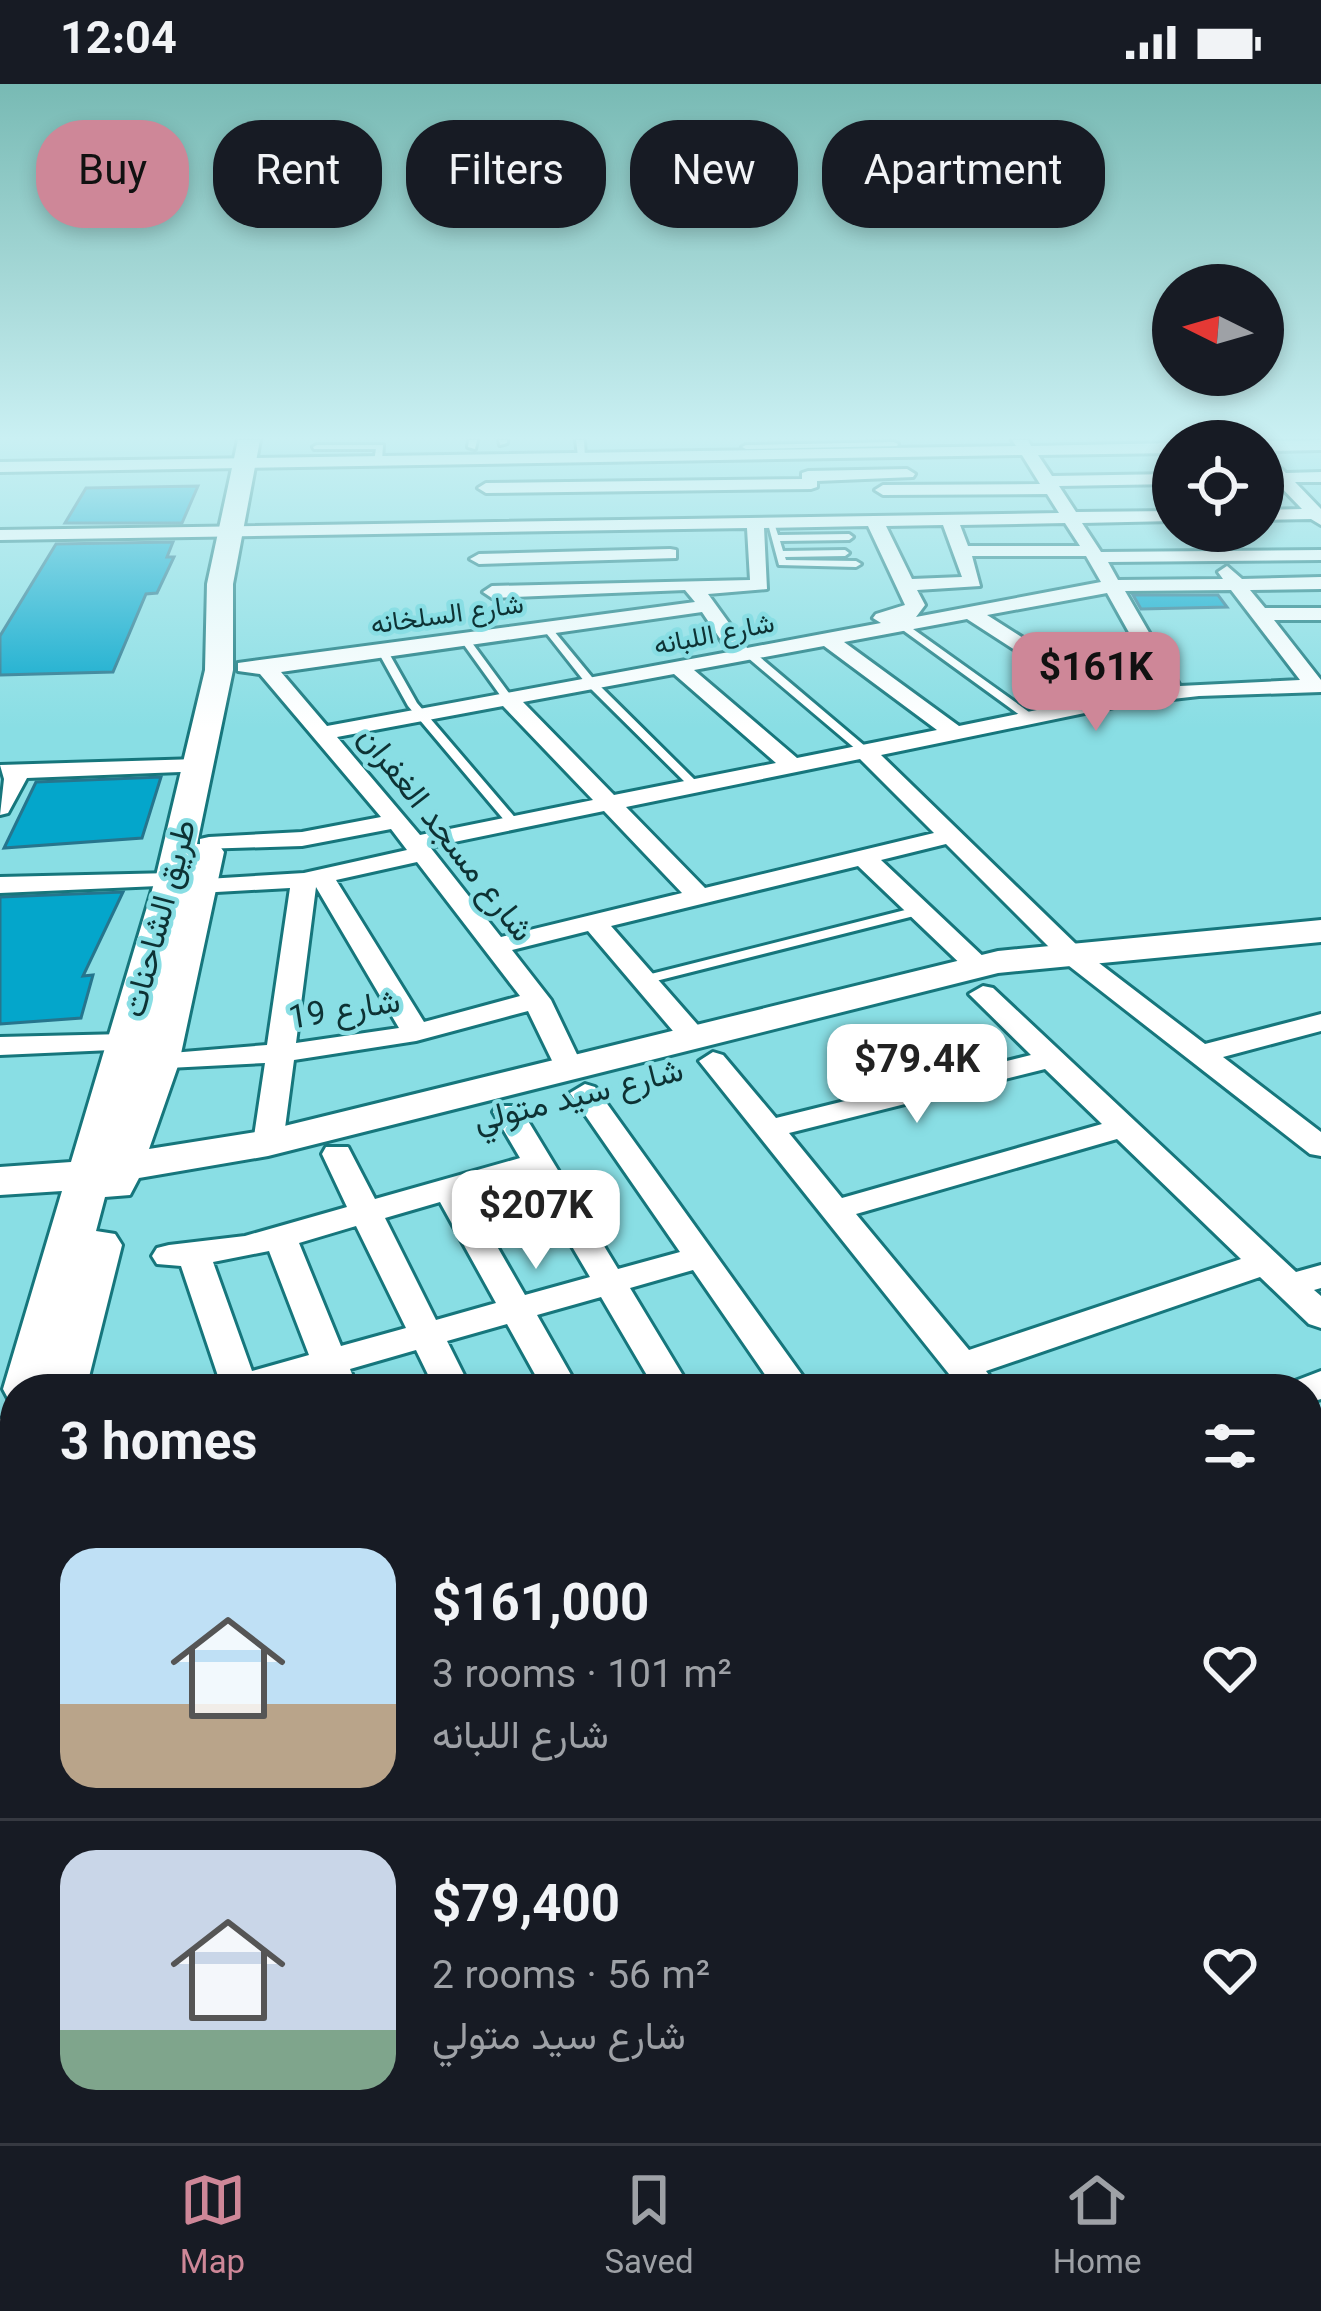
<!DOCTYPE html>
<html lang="en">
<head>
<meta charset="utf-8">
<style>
  body { margin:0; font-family:Georgia,Vazirmatn,serif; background:#20242c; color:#f1f3f6; height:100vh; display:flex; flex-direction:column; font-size:45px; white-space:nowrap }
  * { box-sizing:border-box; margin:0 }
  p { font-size:39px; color:#9ea1a6 }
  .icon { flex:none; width:66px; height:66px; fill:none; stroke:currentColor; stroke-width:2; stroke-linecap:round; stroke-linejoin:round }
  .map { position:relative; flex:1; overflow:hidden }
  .side { position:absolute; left:0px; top:1290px; width:1323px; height:771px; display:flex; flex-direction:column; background:#171b24; border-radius:48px 48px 0 0; box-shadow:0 6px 18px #0003 }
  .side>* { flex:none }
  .banner { position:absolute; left:36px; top:36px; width:1251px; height:108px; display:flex; gap:24px }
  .needle { width:78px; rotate:275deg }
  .controls { position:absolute; left:1152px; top:180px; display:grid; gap:24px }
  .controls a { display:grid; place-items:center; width:132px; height:132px; border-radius:50%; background:#171b24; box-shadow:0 6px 18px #0003; font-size:60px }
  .price { position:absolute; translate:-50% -102px; padding:0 27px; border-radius:24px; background:#fff; color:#222; font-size:39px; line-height:78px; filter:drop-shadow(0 3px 6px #0008) }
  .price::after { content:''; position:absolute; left:50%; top:72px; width:36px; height:27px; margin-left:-18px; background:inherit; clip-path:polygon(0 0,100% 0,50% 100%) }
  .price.current { background:#ce8798; color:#111 }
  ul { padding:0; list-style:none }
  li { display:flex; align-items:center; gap:36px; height:300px; padding:0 60px }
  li+li { border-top:3px solid #363941 }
  li span { display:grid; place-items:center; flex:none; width:336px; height:240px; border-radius:36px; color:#555 }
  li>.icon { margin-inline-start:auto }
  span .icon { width:144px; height:144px; fill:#fffc; stroke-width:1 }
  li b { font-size:51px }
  h2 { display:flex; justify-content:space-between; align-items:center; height:144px; padding:0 60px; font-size:51px }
  .pill { padding:0 42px; border-radius:48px; background:#171b24; box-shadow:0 6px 18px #0003; font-size:42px; line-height:108px }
  .pill.current { background:#ce8798; color:#111 }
  .status { display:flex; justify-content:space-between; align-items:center; height:84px; padding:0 60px; background:#171b24; direction:ltr }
  .status svg { height:33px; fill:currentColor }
  .dock { display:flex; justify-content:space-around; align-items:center; height:168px; border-top:3px solid #363941; background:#171b24; font-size:33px; color:#9ea1a6 }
  .dock a { display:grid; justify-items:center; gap:6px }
  .dock .current { color:#ce8798 }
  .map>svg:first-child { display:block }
</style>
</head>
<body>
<div class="status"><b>12:04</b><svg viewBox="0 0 49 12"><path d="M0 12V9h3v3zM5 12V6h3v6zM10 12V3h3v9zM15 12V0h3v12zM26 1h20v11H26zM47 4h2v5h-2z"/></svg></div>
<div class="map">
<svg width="1321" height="2059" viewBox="0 0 1321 2059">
  <rect width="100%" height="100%" fill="#89dee4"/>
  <!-- building -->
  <path fill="#04a6cb" stroke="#26758d" stroke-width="3" d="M198 402 182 439H65L86 404Z
    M173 458 167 473H174L157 509 146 510 113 588 0 591V552L56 460Z
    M1133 511H1218L1227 523 1141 525Z
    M161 693 142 754 4 764 36 698Z
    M123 808 83 892 93 891 81 934 0 940V813Z"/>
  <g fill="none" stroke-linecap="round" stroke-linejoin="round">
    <!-- lane casing -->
    <g stroke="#16767c" stroke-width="6">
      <path id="lane" d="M469 356H477L475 365 468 363Z
        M499 356H507V359L500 361Z
        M576 356H584L585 374 578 372Z
        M894 358 898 360 897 362 746 365 742 363 746 361Z
        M317 361H383L382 377 378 379 374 377 376 365H314L313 363Z
        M767 436H773L778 451 849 450 853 453 849 456 780 457 783 467 845 466 849 469 845 472 785 473 786 476 856 477 861 480 856 483 779 481Z
        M900 540H906L1036 633V637H1028L900 544Z
        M543 541H549L596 598 701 702V706H693L588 602 543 545Z
        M461 552H467L514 616 513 618H505L459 554Z
        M378 564H386L417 619 518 737V743H510L408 622 377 566Z
        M747 569H755L872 668V672H864L747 573Z
        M921 822 926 823 927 826 926 829 644 900 637 896 639 893Z"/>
    </g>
    <!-- street casing -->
    <g stroke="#16767c" stroke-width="6">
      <path id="street" d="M1012 356H1028L1031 362 1173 359V369L1038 371 1052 392 1173 390V400L1059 402 1076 428 1173 427V437L1082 439 1101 468 1321 466V476L1108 478 1118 496 1223 495 1218 488 1227 482 1242 495 1321 493V505L1250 506 1265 524H1321V536H1274L1321 596V608L1199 612 1128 620 881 671 1082 866 1205 960 1321 930V947L1223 973 1321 1048V1072L1310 1070 1064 878 946 760 881 776 988 877 992 883 988 889H970L858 782 611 842 704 948 708 954 704 960H684L588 847 512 866 551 916 584 985 579 991H559L528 927 416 957 294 976 283 1059 268 1068 253 1059 265 979 149 985 145 979 159 970 267 961 290 804 199 809 186 801 190 796 304 789 407 766 391 745 302 762 200 765V755L209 753 302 748 381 733 260 590 238 587V579L695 518 685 506 492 514 483 508 492 502 750 496 747 444 0 456V446L1059 429 1047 410 883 411 875 406 883 401 1040 400 1022 371 0 388V378L1016 362ZM1065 439 1080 462H968L960 441ZM943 441 962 493 912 495 886 442ZM868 442 905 521 876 530 873 534 881 539 747 564 708 510 767 505 764 444ZM972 472H1086L1101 498 916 533 925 521 917 506 980 502ZM1231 506 1300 596 1180 602 1125 507ZM1107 509 1160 604 1113 611 987 531ZM702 528 729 568 327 642 281 588ZM967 535 1091 615 959 642 844 558ZM824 562 937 646 797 674 694 586ZM674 590 776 679 614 711 523 618ZM503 622 593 716 420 751 337 653ZM860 675 934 749 705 804 626 723ZM604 727 682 809 501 853 430 763ZM417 778 520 912 424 938 336 796ZM316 803 399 944 296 959Z
        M1321 356V366L1263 367V357Z
        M1263 369 1286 389 1321 388V398H1295L1321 425V441L1311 435 1263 436V426L1302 425 1277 399 1263 397 1268 389 1263 383Z
        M907 385 915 390 913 393 817 397V403L811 405 486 409 478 404 486 399 802 395V389L808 387Z
        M670 465 676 466V474L479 480 470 475 479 470Z
        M198 675 206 677V687L27 694 8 729 0 731 4 695 0 681Z
        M172 789 181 791 184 796 181 801 0 809V793Z
        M983 902 993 904 1296 1188 1321 1181V1204L1314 1206 1321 1212V1244L1309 1240 1260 1193 986 1287 999 1305H961L699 977 713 968 723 971 776 1034 1031 971 969 910ZM1045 985 1102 1040 842 1114 789 1049ZM1117 1055 1241 1175 969 1266 856 1130Z
        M124 950 134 953 138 959 134 965 0 971V953Z
        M585 1000 595 1003 812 1305H775L693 1186 630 1204 691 1305H655L601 1213 537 1231 579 1305H543L507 1240 447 1257 471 1305H435L416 1266 350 1285 358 1305H322L318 1294 279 1305H216L220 1298 181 1182 157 1180 152 1172 157 1164 169 1161 245 1152 347 1123 322 1070 326 1063H348L375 1115 520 1074 493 1028 497 1022H519L618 1185 680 1168 570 1009ZM530 1091 590 1193 525 1211 467 1110ZM440 1118 496 1219 436 1236 385 1134ZM356 1142 406 1244 341 1262 299 1159ZM269 1167 309 1271 252 1287 213 1178Z
        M1321 1287V1315L1308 1319V1305H1291L1295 1297Z
        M1321 1458V1491L1308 1496V1463Z
        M15 1586V1622L0 1623V1587Z
        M1321 1587V1625L1308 1629V1592Z
        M1308 1807 1321 1812V1858L1308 1853Z
        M0 1811 15 1812V1856L0 1855Z
        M89 2046H141L139 2059H87Z
        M289 2046H341L344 2059H292Z
        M517 2046H629L634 2059H512Z
        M1132 2046H1230L1227 2059H1137Z"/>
    </g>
    <!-- secondary casing -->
    <g stroke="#16767c" stroke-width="6">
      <path id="secondary" d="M238 356H260L233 500V586L197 760 219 761 224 768 179 979 149 1065 268 1046 998 867 1321 836V858L998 889 268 1072 139 1094 130 1111 105 1113 96 1147 115 1150 122 1161 86 1305H15V1319L10 1318 3 1305 62 1107 0 1111V1083L71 1078 155 796 205 586 207 500Z
        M15 1330V1417L0 1421V1335Z
        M15 1457V1552L0 1557V1462Z"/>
    </g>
    <!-- lane -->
    <use href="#lane" fill="#fff" fill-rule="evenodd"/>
    <!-- street -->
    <use href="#street" fill="#fff" fill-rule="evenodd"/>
    <!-- secondary -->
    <use href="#secondary" fill="#fff" fill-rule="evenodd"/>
  </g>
  <!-- sky -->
  <linearGradient id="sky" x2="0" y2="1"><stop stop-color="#78bab4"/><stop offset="0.55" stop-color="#caf0f3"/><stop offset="1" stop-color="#caf0f3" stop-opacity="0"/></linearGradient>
  <rect width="1321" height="644" fill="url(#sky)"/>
  <g text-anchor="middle" stroke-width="9" stroke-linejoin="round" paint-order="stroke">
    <!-- far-street labels -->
    <g font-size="27" fill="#0d3234" stroke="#89dee4">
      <text transform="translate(447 530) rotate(-8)" y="9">شارع السلخانه</text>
      <text transform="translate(714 550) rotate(-11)" y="9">شارع اللبانه</text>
    </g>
    <!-- street labels -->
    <g font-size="33" fill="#0d3234" stroke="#89dee4">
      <text transform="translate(447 749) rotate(52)" y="12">شارع مسجد الغفران</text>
      <text transform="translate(158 834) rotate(-75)" y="12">طريق الشاحنات</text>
      <text transform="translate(344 924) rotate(-9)" y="12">شارع 19</text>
      <text transform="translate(578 1010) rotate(-14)" y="12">شارع سيد متولي</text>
    </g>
  </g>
</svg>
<div class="controls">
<a><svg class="needle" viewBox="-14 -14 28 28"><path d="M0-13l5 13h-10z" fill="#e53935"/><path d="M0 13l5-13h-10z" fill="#9ea1a6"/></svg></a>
<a><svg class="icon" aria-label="locate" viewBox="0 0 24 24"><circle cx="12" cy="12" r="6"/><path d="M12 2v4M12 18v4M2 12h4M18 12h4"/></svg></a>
</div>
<b class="price current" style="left:1096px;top:650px">$161K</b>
<b class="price" style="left:917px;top:1042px">$79.4K</b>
<b class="price" style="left:536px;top:1188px">$207K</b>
<div class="banner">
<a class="pill current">Buy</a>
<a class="pill">Rent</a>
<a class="pill">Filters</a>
<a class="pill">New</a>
<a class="pill">Apartment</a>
</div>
<section class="side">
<h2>3 homes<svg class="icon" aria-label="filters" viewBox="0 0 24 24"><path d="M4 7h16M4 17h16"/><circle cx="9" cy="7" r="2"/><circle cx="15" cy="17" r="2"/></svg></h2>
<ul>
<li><span style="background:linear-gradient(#bfe0f5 65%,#b9a48a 0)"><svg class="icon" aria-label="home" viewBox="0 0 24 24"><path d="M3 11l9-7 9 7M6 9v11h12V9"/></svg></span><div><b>$161,000</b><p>3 rooms · 101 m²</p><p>شارع اللبانه</p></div><svg class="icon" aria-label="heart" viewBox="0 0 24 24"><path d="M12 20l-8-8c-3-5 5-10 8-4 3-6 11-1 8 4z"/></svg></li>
<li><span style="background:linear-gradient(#c9d6e8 75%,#7fa58c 0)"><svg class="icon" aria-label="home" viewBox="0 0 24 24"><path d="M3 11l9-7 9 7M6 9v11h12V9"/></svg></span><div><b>$79,400</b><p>2 rooms · 56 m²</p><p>شارع سيد متولي</p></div><svg class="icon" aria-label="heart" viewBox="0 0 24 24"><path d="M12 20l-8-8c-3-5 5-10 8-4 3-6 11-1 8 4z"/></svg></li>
</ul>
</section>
</div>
<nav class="dock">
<a class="current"><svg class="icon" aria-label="map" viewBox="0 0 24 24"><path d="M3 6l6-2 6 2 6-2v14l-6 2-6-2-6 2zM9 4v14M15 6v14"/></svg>Map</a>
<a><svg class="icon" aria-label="saved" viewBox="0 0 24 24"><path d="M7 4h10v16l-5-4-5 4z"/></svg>Saved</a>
<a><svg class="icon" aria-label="home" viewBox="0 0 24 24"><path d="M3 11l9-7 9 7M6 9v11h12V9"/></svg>Home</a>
</nav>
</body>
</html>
